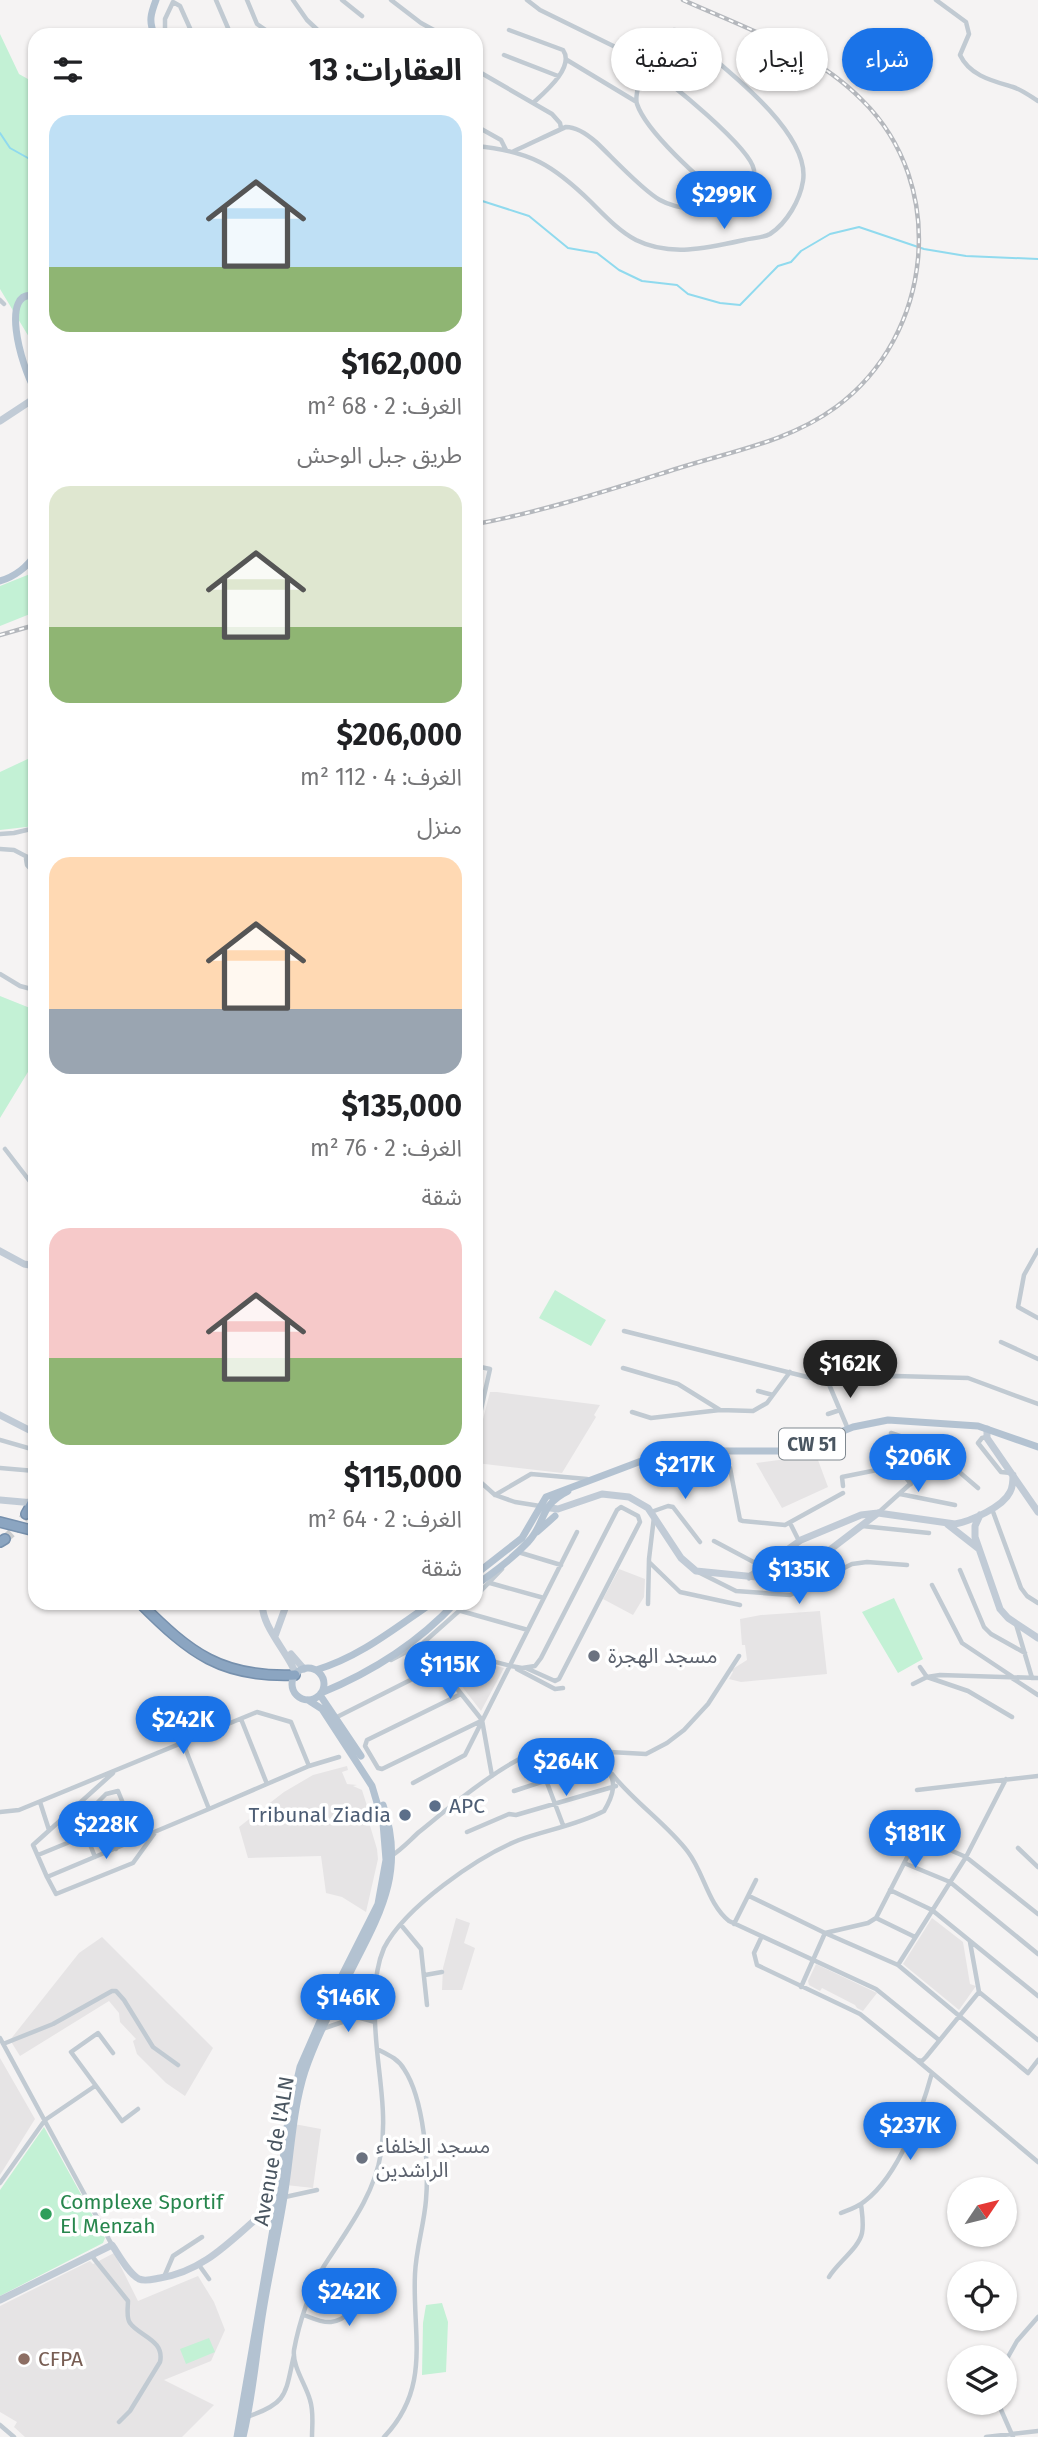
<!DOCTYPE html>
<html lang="ar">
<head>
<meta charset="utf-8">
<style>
  body { margin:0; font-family:"Fira Sans","Noto Sans Arabic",sans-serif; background:#f2f2f2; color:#202124; direction:rtl; height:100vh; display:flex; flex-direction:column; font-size:26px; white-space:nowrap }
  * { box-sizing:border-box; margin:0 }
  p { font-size:23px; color:#757577 }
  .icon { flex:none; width:38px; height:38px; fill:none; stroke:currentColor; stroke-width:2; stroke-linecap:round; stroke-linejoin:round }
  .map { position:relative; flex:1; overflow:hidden; direction:ltr }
  .drawer { position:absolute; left:28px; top:28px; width:455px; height:1582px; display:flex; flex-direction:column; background:#fff; border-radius:21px; box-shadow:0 2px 5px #0004; direction:rtl }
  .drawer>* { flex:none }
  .guide { position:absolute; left:504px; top:28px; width:429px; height:63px; direction:rtl; display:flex; gap:14px }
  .needle { width:46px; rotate:55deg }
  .tools { position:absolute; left:947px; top:2177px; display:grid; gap:14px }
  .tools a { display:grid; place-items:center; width:70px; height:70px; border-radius:50%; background:#fff; box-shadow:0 2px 5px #0004; font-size:35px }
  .price { position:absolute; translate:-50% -60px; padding:0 16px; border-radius:24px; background:#1a73e8; color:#fff; font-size:23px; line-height:46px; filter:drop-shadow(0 2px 4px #0008) }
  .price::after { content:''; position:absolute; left:50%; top:42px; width:21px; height:16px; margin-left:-10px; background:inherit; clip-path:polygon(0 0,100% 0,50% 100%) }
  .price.active { background:#222; color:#fff }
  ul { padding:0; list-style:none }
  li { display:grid; align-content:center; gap:14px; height:371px; padding:0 21px }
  li span { display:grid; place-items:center; height:217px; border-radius:21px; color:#555 }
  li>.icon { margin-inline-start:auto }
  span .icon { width:126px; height:126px; fill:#fffc; stroke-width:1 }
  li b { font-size:30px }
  h2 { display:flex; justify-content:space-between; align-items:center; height:84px; padding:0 21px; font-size:30px }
  .pill { padding:0 24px; border-radius:32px; background:#fff; box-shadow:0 2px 5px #0004; font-size:24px; line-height:63px }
  .pill.active { background:#1a73e8; color:#fff }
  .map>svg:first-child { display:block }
</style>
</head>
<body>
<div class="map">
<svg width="1038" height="2437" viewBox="0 0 1038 2437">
  <rect width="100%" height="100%" fill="#f5f3f3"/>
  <!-- education -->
  <path fill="#e6e4e5" d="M490 1392H497L600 1405 594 1415 596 1417 562 1473 476 1463V1437L481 1427Z
    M779 1460H818L828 1487 782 1508 756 1463Z
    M619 1569 645 1579 644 1597 633 1615 603 1599Z
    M820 1611 827 1674 741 1682 729 1679 733 1672 731 1670 747 1660 745 1645H742L740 1619 761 1615Z
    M471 1659 504 1668 481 1711 446 1666 458 1660 460 1662Z
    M347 1766 348 1770 342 1772 347 1784 357 1785 353 1786 362 1790 368 1809 364 1820 368 1819 377 1849 378 1859 366 1912 342 1897 326 1893 321 1856 248 1858 239 1827 284 1792 313 1775Z
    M456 1918 470 1923 464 1943 475 1948 462 1990H442L443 1968Z
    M932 1918 963 1942 970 1984 976 1986 959 2010 903 1964Z
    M102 1937 213 2048 185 2096 166 2083 137 2054 133 2041 136 2039 120 2022 119 2013 109 2001 20 2056 10 2040 79 1953Z
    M816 1964 877 1993 863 2011 857 2008 855 2005 822 1988 820 1991 809 1985 808 1981Z
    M0 2058 35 2119 0 2175Z
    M294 2124 321 2129 313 2188 286 2185Z
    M114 2253 138 2301 198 2276 214 2302 225 2330 211 2361 164 2380 214 2405 182 2437H25L14 2427 17 2422 0 2412V2306L90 2261 93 2264Z"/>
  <!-- green -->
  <path fill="#c3f1d5" d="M0 34 19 74 35 83V347L0 289Z
    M35 572V612L0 626V586Z
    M32 757H35V826L0 830V772Z
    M0 996 35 1010V1055L31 1067 0 1118Z
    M555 1290 606 1320 591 1346 539 1318Z
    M894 1598 923 1659 898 1673 862 1612Z
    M44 2127 105 2238 103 2243 0 2296V2190Z
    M442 2303 448 2322 446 2372 422 2375 423 2323 426 2305Z
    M209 2338 215 2352 186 2364 180 2349Z"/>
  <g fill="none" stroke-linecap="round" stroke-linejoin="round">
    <!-- stream -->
    <path stroke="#90daee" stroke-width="2" d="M0 133 10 148 35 162
      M476 199 529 216 568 248 597 253 619 270 642 281 677 285 688 294 720 303 740 305 778 266 791 262 801 251 830 234 859 227 924 249 966 256 1038 259"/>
    <!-- highway-tunnel -->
    <path stroke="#caccce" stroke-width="9" stroke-dasharray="9 4.5" stroke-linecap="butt" d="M5 1539 17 1528 26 1514"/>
    <!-- highway casing -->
    <g stroke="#7690ad" stroke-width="12">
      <path id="highway" d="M26 1514 32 1503
        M0 1522 35 1531
        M0 1542 5 1539
        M140 1603C190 1653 221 1678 295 1675"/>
    </g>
    <!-- street -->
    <path stroke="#c1cad2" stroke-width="4.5" d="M216 0 231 35
      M247 0 257 24 273 35
      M293 0 307 20 323 35
      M342 0 362 16
      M391 0 421 23 443 35
      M527 0 540 10 648 63
      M936 0 966 22 969 34 960 55C970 76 993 81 1013 87 1022 90 1030 96 1038 101
      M509 30 563 50C575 67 545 92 533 103
      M165 35V19L173 2 180 6 193 35
      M504 55 558 76
      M567 60 635 101
      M476 70 552 114 560 123 561 128
      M476 126 501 140 506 150
      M476 146C530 151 553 165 591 202 605 216 619 231 636 240 670 257 708 248 744 240 752 238 763 238 770 234 787 223 800 200 803 181 811 131 719 64 684 34 681 32 677 30 674 30 658 31 632 89 637 104 646 131 701 182 726 198
      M514 151C521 148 563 128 566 127 577 127 588 135 596 142 612 157 642 190 660 200 667 204 682 209 691 208 707 207 757 190 754 170 751 148 668 80 647 67
      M0 300 4 304
      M0 834 14 833 35 828
      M0 849 14 850 35 861
      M28 857 26 859 27 865 35 874
      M0 974 20 986 35 990
      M5 1149 35 1188
      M1038 1250 1024 1275 1018 1307 1038 1318
      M624 1331 827 1382 896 1376 968 1378 1038 1404
      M1001 1342 1038 1359
      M476 1366 490 1369 476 1432
      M623 1368 678 1384 720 1410
      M828 1382 848 1429
      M758 1391 773 1395
      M632 1412 651 1418 720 1410 753 1411 767 1403 790 1372
      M828 1414 840 1410
      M891 1433 938 1449 943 1458 978 1488
      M986 1437 982 1438 978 1443 1001 1472 1011 1473
      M0 1440 35 1450
      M0 1468 35 1471
      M730 1468 740 1520 743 1521 785 1525 843 1493
      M476 1478 495 1495 515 1502 540 1506
      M843 1486 842 1477 892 1467 902 1473 911 1484
      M900 1494 955 1505
      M495 1495 531 1474 587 1479
      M992 1509 1021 1588 1027 1596 1038 1603
      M651 1512 668 1506 673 1507 700 1542
      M878 1513 941 1456
      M790 1523 799 1541
      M862 1526 929 1533
      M714 1541 763 1567
      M518 1552 561 1565
      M649 1562 680 1592 740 1605
      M960 1570 984 1627 991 1634 1025 1653
      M700 1573 736 1591 790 1595 852 1564 867 1562 907 1565
      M490 1583 544 1598
      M932 1585 962 1643 1013 1677
      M476 1596 502 1569
      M648 1604 649 1559 654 1517
      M461 1611 528 1630
      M1016 1624 1032 1678
      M423 1643 511 1666 522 1668 535 1666 541 1658 617 1510 621 1507 638 1516 640 1522 559 1679 555 1681 526 1668
      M391 1660 423 1643 468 1603
      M439 1666 482 1720 492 1776
      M920 1667 927 1677 968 1691 1012 1717
      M517 1669 555 1689 563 1688
      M1012 1678 1038 1695
      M913 1684 927 1677 940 1675 1038 1678
      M461 1694 367 1740 365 1746 378 1768 382 1769 481 1721
      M335 1718 462 1654
      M241 1719 267 1784 309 1766
      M183 1743 209 1809 267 1784
      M592 1751 646 1754 667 1743 684 1730 708 1704 739 1656
      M113 1773 33 1845 47 1877 209 1809
      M612 1774C634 1802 668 1825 688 1852 704 1873 708 1904 729 1921L876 1989 939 2040
      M546 1780 563 1825
      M413 1783 465 1755 577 1532
      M917 1790 1038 1776
      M514 1791 602 1762
      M40 1802 49 1830
      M75 1807 95 1857
      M0 1812 19 1810 257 1712 291 1722 309 1766 339 1757
      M467 1832 509 1814 516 1815 616 1786
      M1018 1848 1038 1867
      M116 1849 98 1802 106 1794 118 1791 138 1840
      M38 1855 77 1839
      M904 1863 950 1882 1038 1954
      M47 1877 56 1894 133 1863 154 1834
      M890 1890 932 1910 1038 1996
      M749 1896 825 1933 898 1965 1028 2073 1038 2060
      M876 1918 918 1836 966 1857 1038 1914
      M734 1924 756 1880
      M401 1925 421 1949 427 2005
      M761 1938 754 1953 757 1965 860 2014 917 2060 922 2061 926 2057 979 1992
      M970 1942 979 1992 1038 2040
      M898 1965 966 1857 1006 1779
      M425 1975 442 1972
      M801 1987 825 1933 868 1923 876 1918 915 1937
      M357 2017 374 2000
      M322 2029 357 2017 375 2022
      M0 2038 112 2245
      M3 2044 53 2024 112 1991H116L124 2000 153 2047 178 2065
      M379 2050C389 2055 398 2059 404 2069 424 2099 429 2165 426 2200 424 2225 416 2249 415 2274 412 2334 432 2387 384 2437
      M113 2053 98 2033 71 2052 122 2121 138 2109
      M918 2061 1038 2162
      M0 2183 45 2120 95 2086
      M285 2197 317 2190
      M841 2213C849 2210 858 2207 865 2201 899 2175 921 2113 932 2073
      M91 2255 128 2301C128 2307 126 2318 130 2323 139 2336 165 2340 160 2362L130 2411 119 2422
      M199 2265 209 2279
      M164 2277 173 2256 202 2237
      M829 2277C837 2263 859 2248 862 2233 864 2224 862 2213 861 2204
      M304 2315C312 2318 322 2323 331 2322 349 2320 366 2297 378 2284
      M1004 2364 1017 2341 1038 2317
      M998 2403 1013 2437
      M247 2417C288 2403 285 2395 294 2355
      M0 2425 14 2437
      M312 2437C312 2425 314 2412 310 2400 306 2385 292 2366 294 2350 299 2323 310 2289 324 2266 347 2230 374 2196 381 2153 389 2102 372 2051 375 2000 375 1983 377 1964 384 1948 405 1907 477 1857 519 1840 546 1830 578 1825 604 1811 613 1796 618 1782 606 1767 600 1758 593 1749 582 1746 537 1730 454 1804 419 1832 410 1840 401 1850 391 1856
      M986 2437 1038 2431"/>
    <!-- secondary -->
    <path stroke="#c1cbd6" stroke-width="7" d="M0 421 35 398
      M0 1251 24 1264 35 1266
      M0 1415 35 1433
      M987 1429V1438L1038 1512
      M0 1500 34 1503
      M32 1503 35 1477
      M543 1507 558 1509 602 1494 629 1497 648 1508 681 1558 696 1571 776 1579 797 1575 878 1513
      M980 1515 975 1526V1537L1000 1609 1008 1618 1038 1638
      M947 1524 979 1549
      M749 1577 801 1540 861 1515 878 1513 955 1524C971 1521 1003 1507 1010 1492 1013 1487 1013 1481 1013 1475
      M263 1603C259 1623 289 1654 296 1674
      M275 1636 287 1603
      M291 1654 304 1669
      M0 2300 112 2245C119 2255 128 2273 139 2279 145 2282 154 2279 160 2278 212 2270 240 2228 281 2199"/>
    <!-- primary -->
    <path stroke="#b3c2d1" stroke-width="7" d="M155 35C148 22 151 13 156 0
      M35 296C0 288 20 364 35 390
      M0 581C14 577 27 567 35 555
      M537 1532 555 1516
      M476 1574 522 1538 546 1497 644 1460 713 1451H786L803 1447 853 1427 888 1420 978 1426 1038 1447
      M476 1585C494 1572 512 1559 528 1542 547 1522 538 1506 568 1491
      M292 1684a16 16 0 1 1 32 0a16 16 0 1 1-32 0Z
      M316 1670C360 1657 395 1628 432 1603
      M321 1693C372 1672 417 1644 455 1603
      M320 1695 361 1756
      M237 2437 278 2200 288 2120 300 2067 328 2003 378 1904 386 1860 383 1823 372 1786 322 1709 308 1700
      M243 2437C253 2396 256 2353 263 2311 269 2273 278 2235 284 2197 291 2155 292 2112 305 2071 318 2033 338 1997 356 1961 384 1907 404 1866 383 1805"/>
    <!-- highway -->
    <use href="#highway" stroke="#8ba5c1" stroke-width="9"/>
    <!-- rail casing -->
    <g stroke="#b5b8bd" stroke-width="4.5">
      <path id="rail" d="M476 524C546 511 612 489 679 468 733 451 790 441 836 407 933 336 949 185 862 100 814 51 745 28 683 0
        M0 635 35 625"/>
    </g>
    <!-- rail -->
    <use href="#rail" stroke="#fff" stroke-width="2" stroke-dasharray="5" stroke-linecap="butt"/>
  </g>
  <!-- markers -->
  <g fill="#6b7280" stroke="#fff" stroke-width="2.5">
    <circle cx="594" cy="1656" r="7"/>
    <circle cx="362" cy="2158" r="7"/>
  </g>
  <g fill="#5c6f8a" stroke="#fff" stroke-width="2.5">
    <circle cx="435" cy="1806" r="7"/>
    <circle cx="405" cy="1815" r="7"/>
  </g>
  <circle fill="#2e9e5b" stroke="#fff" stroke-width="2.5" cx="46" cy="2214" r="7"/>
  <circle fill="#8d6e63" stroke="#fff" stroke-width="2.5" cx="24" cy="2359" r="7"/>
  <g text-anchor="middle" stroke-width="7" stroke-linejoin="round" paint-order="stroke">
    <!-- shield labels -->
    <rect fill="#fff" stroke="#808990" stroke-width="2" x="779" y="1428.5" width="66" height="31" rx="5"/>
    <g font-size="19" font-weight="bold" fill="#4a5661">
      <text x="812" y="1451">CW 51</text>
    </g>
    <!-- worship labels -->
    <g font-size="21" fill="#5b616d" stroke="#fff" text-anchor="start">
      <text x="608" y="1663">مسجد الهجرة</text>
      <text x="376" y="2153">مسجد الخلفاء<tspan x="376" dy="24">الراشدين</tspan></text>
    </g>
    <!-- service labels -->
    <g font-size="21" fill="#4e5e75" stroke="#fff" text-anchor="start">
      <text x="449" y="1813">APC</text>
      <text x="391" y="1822" text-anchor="end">Tribunal Ziadia</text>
    </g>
    <!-- street labels -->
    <g font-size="21" fill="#4a5661" stroke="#fff">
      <text transform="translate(274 2151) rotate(-80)" y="7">Avenue de l'ALN</text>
    </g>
    <!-- leisure labels -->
    <g font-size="21" fill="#27864d" stroke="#fff" text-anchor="start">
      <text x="60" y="2209">Complexe Sportif<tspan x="60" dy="24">El Menzah</tspan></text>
    </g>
    <!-- education labels -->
    <g font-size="21" fill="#785e54" stroke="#fff" text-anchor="start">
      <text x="38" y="2366">CFPA</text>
    </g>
  </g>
</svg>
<div class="tools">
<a><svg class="needle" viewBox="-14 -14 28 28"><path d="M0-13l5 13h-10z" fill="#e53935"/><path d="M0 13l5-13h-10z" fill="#757577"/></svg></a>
<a><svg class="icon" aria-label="locate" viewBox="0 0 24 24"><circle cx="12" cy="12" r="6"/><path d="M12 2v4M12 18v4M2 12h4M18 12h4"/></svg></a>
<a><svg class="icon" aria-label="layers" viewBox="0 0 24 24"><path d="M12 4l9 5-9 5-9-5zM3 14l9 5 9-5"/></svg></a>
</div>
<b class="price" style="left:724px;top:231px">$299K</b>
<b class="price active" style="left:850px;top:1400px">$162K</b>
<b class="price" style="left:918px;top:1494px">$206K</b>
<b class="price" style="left:685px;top:1501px">$217K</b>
<b class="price" style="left:799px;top:1606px">$135K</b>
<b class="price" style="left:450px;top:1701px">$115K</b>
<b class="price" style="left:183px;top:1756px">$242K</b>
<b class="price" style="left:566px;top:1798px">$264K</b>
<b class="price" style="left:106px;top:1861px">$228K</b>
<b class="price" style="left:915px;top:1870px">$181K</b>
<b class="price" style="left:348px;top:2034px">$146K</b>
<b class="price" style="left:910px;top:2162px">$237K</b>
<b class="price" style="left:349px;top:2328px">$242K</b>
<div class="guide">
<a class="pill active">شراء</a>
<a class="pill">إيجار</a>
<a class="pill">تصفية</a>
</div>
<section class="drawer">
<h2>العقارات: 13<svg class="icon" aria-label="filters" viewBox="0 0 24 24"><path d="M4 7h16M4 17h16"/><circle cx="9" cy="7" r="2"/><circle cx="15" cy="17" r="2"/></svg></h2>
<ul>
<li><span style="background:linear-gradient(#bfe0f5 70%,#8fb573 0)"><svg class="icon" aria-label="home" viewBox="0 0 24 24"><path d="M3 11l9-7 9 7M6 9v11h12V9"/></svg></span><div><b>$162,000</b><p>الغرف: 2 · 68 m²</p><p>طريق جبل الوحش</p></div></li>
<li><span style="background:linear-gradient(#dfe7d0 65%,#8fb573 0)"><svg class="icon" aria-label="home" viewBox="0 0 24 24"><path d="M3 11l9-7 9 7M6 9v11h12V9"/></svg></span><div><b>$206,000</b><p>الغرف: 4 · 112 m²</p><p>منزل</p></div></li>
<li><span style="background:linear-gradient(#ffd9b3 70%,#9aa5b1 0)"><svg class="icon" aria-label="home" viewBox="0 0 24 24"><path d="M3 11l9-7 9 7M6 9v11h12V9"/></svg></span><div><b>$135,000</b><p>الغرف: 2 · 76 m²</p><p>شقة</p></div></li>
<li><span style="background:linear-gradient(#f6c9c9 60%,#8fb573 0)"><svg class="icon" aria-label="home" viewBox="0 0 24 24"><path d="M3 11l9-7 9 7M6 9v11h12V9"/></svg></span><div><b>$115,000</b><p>الغرف: 2 · 64 m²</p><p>شقة</p></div></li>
</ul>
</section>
</div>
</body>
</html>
